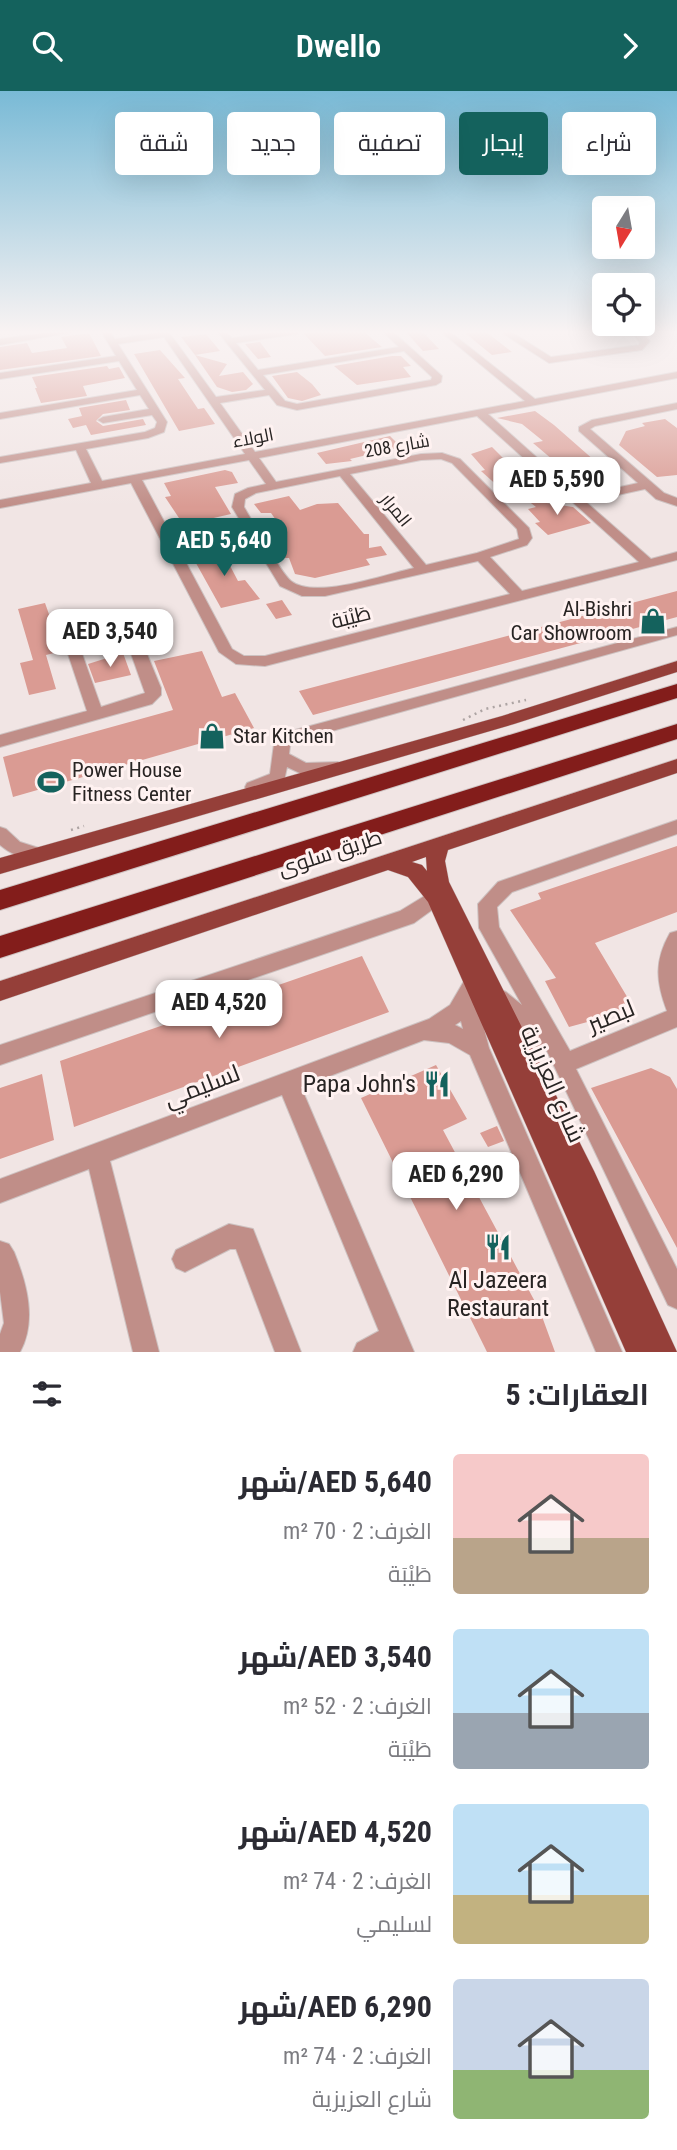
<!DOCTYPE html>
<html lang="ar">
<head>
<meta charset="utf-8">
<style>
  body { margin:0; font-family:"Roboto Condensed",Cairo,sans-serif; background:#f2f2f3; color:#2b2b33; direction:rtl; height:100vh; display:flex; flex-direction:column; font-size:26px; white-space:nowrap }
  * { box-sizing:border-box; margin:0 }
  p { font-size:23px; color:#7c7c81 }
  .icon { flex:none; width:38px; height:38px; fill:none; stroke:currentColor; stroke-width:2; stroke-linecap:round; stroke-linejoin:round }
  .map { position:relative; height:1261px; overflow:hidden; direction:ltr }
  .side { display:flex; flex-direction:column; background:#fff; flex:1 }
  .side>* { flex:none }
  .banner { position:absolute; left:21px; top:21px; width:635px; height:63px; direction:rtl; display:flex; gap:14px }
  .needle { width:46px; rotate:191deg }
  .tools { position:absolute; left:592px; top:105px; display:grid; gap:14px }
  .tools a { display:grid; place-items:center; width:63px; height:63px; border-radius:7px; background:#fff; box-shadow:0 7px 28px #0002; font-size:35px }
  .price { position:absolute; translate:-50% -60px; padding:0 16px; border-radius:14px; background:#fff; color:#222; font-size:23px; line-height:46px; filter:drop-shadow(0 2px 4px #0008) }
  .price::after { content:''; position:absolute; left:50%; top:42px; width:21px; height:16px; margin-left:-10px; background:inherit; clip-path:polygon(0 0,100% 0,50% 100%) }
  .price.on { background:#14625d; color:#fff }
  ul { padding:0; list-style:none }
  li { display:flex; align-items:center; gap:21px; height:175px; padding:0 28px }
  li span { display:grid; place-items:center; flex:none; width:196px; height:140px; border-radius:7px; color:#555 }
  li>.icon { margin-inline-start:auto }
  span .icon { width:84px; height:84px; fill:#fffc; stroke-width:1 }
  li b { font-size:30px }
  h2 { display:flex; justify-content:space-between; align-items:center; height:84px; padding:0 28px; font-size:30px }
  .pill { padding:0 24px; border-radius:7px; background:#fff; box-shadow:0 7px 28px #0002; font-size:24px; line-height:63px }
  .pill.on { background:#14625d; color:#fff }
  header { display:flex; justify-content:space-between; align-items:center; height:91px; padding:0 28px; background:#14625d; color:#fff; font-size:32px; font-weight:600 }
  .map>svg:first-child { display:block }
</style>
</head>
<body>
<header><svg class="icon" aria-label="forward" viewBox="0 0 24 24"><path d="M9 5l7 7-7 7"/></svg>Dwello<svg class="icon" aria-label="search" viewBox="0 0 24 24"><circle cx="10" cy="10" r="6"/><path d="M15 15l6 6"/></svg></header>
<div class="map">
<svg width="677" height="1261" viewBox="0 0 677 1261">
  <rect width="100%" height="100%" fill="#f1e5e4"/>
  <!-- building -->
  <path fill="#da9b93" d="M329 240H363L382 256 325 265 303 242Z
    M405 240H422L439 258 423 260Z
    M485 240 512 261 492 264 465 242Z
    M89 242 101 265 0 279V256L27 252 32 262 67 257 61 246Z
    M206 243 220 260 195 264 181 246Z
    M260 251 271 266 258 268 245 253Z
    M160 259 185 287 178 288 198 318 204 317 215 333 179 340 134 263Z
    M195 264 227 273 219 285 243 281 253 293 246 299 232 301 217 296Z
    M392 265H401L411 275 403 276 411 286 357 294 334 275Z
    M107 275 109 278 119 276 125 287 83 295 87 305 41 312 35 297H37L32 286Z
    M297 281 312 293 321 304 302 310 288 307 272 285Z
    M126 309 130 319 103 323 96 330 103 335 143 328 146 334 91 344 86 334 73 337 68 328 82 325 79 317Z
    M535 320 554 334 611 384 579 391 533 352 543 350 522 333 497 327Z
    M665 328 677 337V384L657 386 619 354 626 340 645 335 642 332Z
    M390 345 401 356 350 368 352 370 326 373 317 362Z
    M492 356 509 373 523 370 544 389 535 391 546 400 523 406 512 396 501 398 481 380 485 379 471 363Z
    M225 379 232 381 238 392 215 396 231 423 196 431 179 427 165 406 171 405 164 392Z
    M289 405 300 419 317 413 338 412 364 443H369V457L381 455 387 464 366 468 370 474 315 487 295 483 289 467H285L273 448 287 445 271 422H261L254 413Z
    M527 409 573 416 591 432 548 444 535 432 540 431 528 418 536 416Z
    M233 456 238 466 227 469 238 490 245 489 260 508 221 517 192 465Z
    M677 500V526L313 624 299 600Z
    M282 509 292 524 276 528 266 513Z
    M45 512 62 560 46 564 56 598 29 604 20 572 33 569 18 518Z
    M202 560 222 606 235 602 254 637 13 706 3 666 173 619 154 570Z
    M123 562 131 584 95 592 88 573Z
    M677 755V821L595 852 629 909 624 921 569 936 545 890 556 887 510 819 541 808 538 802Z
    M362 865 389 921 74 1036 60 970Z
    M436 974 467 1028 443 1039 540 1220 555 1261H487L361 1007Z
    M651 977 670 986 677 998V1157L591 997Z
    M42 983 54 1049 0 1068V997Z
    M497 1035 504 1050 488 1056 480 1042Z"/>
  <g fill="none" stroke-linecap="round" stroke-linejoin="round">
    <!-- minor casing -->
    <g stroke="#cdc2c1" stroke-width="2">
      <path id="minor" d="M59 240H79L0 254V248Z
        M101 240H109L115 248 168 240 216 306 265 299 217 240H225L232 247 282 240H301L297 243 236 252 258 279 399 256 382 240H392L442 285 441 291 436 294 297 319 277 314 269 304 220 312 255 361 525 310 440 240H449L535 308 677 281V287L488 323 580 405 638 392 579 340V336L592 329 677 312V318L595 335 590 338 664 402 677 407V415L656 408 645 398 586 411 651 468 677 461V469L265 575 236 573 219 561 131 392 0 417V409L91 392 76 359 0 372V366L145 341 155 337 157 331 152 324 103 332 98 329 103 326 149 318 140 304 0 328V322L137 299 119 270 0 288V282L116 265ZM164 246 245 363 102 390 86 358 148 347 164 341 167 331 118 253ZM404 260 432 286 431 289 297 313 285 310 263 284ZM477 325 639 471 522 500 490 466 527 454 532 447 529 437 460 368 442 362 421 363 276 391 259 367ZM441 368 452 372 517 438 519 448 477 462 426 474 350 383 421 369ZM249 369 266 393 248 397 235 403 232 416 280 495 302 505H325L478 470 510 503 265 565H244L232 558 142 389ZM340 385 414 477C386 483 315 509 291 490 280 481 253 431 244 416L245 408 256 402Z
        M499 240H510L551 266 639 254 640 251 629 240H638L650 250 642 259 549 272Z
        M124 520 131 524 161 597V604L152 613 0 656V644L87 620 60 539 72 528ZM119 529 145 602 101 616 74 540 81 535Z
        M677 536V544L296 650 290 655 289 663 306 672 338 671 340 675 338 679 304 684 287 676 284 690 253 702 247 700 245 696 247 692 270 683 274 653 284 642Z
        M677 729V743L512 801 497 816 499 836 570 960 667 920C656 891 654 870 670 842L677 840V936L576 978 677 1178V1218L668 1214 546 958 537 956 492 913 489 907 492 901 499 898 506 901 522 914 479 837 478 813 498 791Z
        M0 736 6 738 20 751 45 759 48 764 45 769C32 773 10 763 0 754Z
        M436 798 443 801 445 806 443 811 414 832 0 974V954L400 820Z
        M474 882 481 885 484 891 476 907 489 957 622 1261H596L470 964 449 952 424 949 301 996 414 1261H353L357 1252 379 1240 282 1004 110 1070 159 1261H133L89 1078 0 1112V1088L429 928 450 914 467 885ZM461 930 463 938 455 934Z
        M229 1133 253 1138 301 1261H275L236 1158H230L185 1181 176 1177 172 1168 176 1159Z
        M0 1150 9 1153 14 1161C27 1193 37 1230 20 1261H0V1243L4 1232 0 1201Z"/>
    </g>
    <!-- major casing -->
    <g stroke="#cdc2c1" stroke-width="1">
      <path id="major" d="M677 570V581L514 633 0 783V767L502 625Z
        M677 668V682L448 759 445 770 449 791 594 1080 677 1261H626L428 811 408 786 388 779 0 910V890ZM426 766 427 780 422 774 412 771Z"/>
    </g>
    <!-- highway casing -->
    <g stroke="#cdc2c1" stroke-width="2">
      <path id="highway" d="M677 593V607L0 819V799Z
        M677 633V648L0 867V845Z"/>
    </g>
    <!-- path -->
    <path stroke="#ada4a3" stroke-width="2.5" stroke-dasharray="2 4.5" stroke-linecap="butt" d="M463 629 485 618 526 609
      M71 739 84 735"/>
    <!-- minor -->
    <use href="#minor" fill="#c08e88" fill-rule="evenodd"/>
    <!-- major -->
    <use href="#major" fill="#953f39" fill-rule="evenodd"/>
    <!-- highway -->
    <use href="#highway" fill="#831d1b" fill-rule="evenodd"/>
  </g>
  <!-- sky -->
  <linearGradient id="sky" x2="0" y2="1"><stop stop-color="#79bad6"/><stop offset="0.58" stop-color="#f9f3f3"/><stop offset="1" stop-color="#f9f3f3" stop-opacity="0"/></linearGradient>
  <rect width="677" height="416" fill="url(#sky)"/>
  <!-- icons -->
  <defs>
    <g id="shop-bare" transform="scale(2.1)"><path d="M-5-2.5h2.3a2.7 3.5 0 0 1 5.4 0H5L5.5 6h-11ZM-1.5-2.5h3a1.5 2.3 0 0 0-3 0Z" fill="#14625d" stroke="#fff2f1" stroke-width="2.5" paint-order="stroke"/></g>
    <g id="stadium-bare" transform="scale(2.1)"><path d="M0-5a6.5 5 0 1 0 0 10a6.5 5 0 1 0 0-10ZM-3.5-1.8h7v3.6h-7Z" fill="#14625d" stroke="#fff2f1" stroke-width="2.5" paint-order="stroke"/></g>
    <g id="restaurant-bare" transform="scale(2.1)"><path d="M-5-6h1v4h1v-4h1v4h1v-4h1v5L-1.5 .5V6h-2V.5L-5-1ZM5-6V6H3V1.5H1.5Q1.5-4 5-6Z" fill="#14625d" stroke="#fff2f1" stroke-width="2.5" paint-order="stroke"/></g>
  </defs>
  <g fill-rule="evenodd">
    <use href="#shop-bare" x="653" y="530"/>
    <use href="#shop-bare" x="212" y="645"/>
    <use href="#stadium-bare" x="51" y="691"/>
    <use href="#restaurant-bare" x="437" y="993"/>
    <use href="#restaurant-bare" x="498" y="1156"/>
  </g>
  <g text-anchor="middle" stroke-width="6" stroke-linejoin="round" paint-order="stroke">
    <!-- far-street labels -->
    <g font-size="18" fill="#282423" stroke="#fff2f1">
      <text transform="translate(253 347) rotate(-11)" y="6">الولاء</text>
      <text transform="translate(397 355) rotate(-10)" y="6">شارع 208</text>
      <text transform="translate(396 419) rotate(51)" y="6">المرار</text>
    </g>
    <!-- poi labels -->
    <g font-size="21" fill="#282423" stroke="#fff2f1" text-anchor="start">
      <text x="632" y="525" text-anchor="end">Al-Bishri<tspan x="632" dy="24">Car Showroom</tspan></text>
      <text x="233" y="652">Star Kitchen</text>
      <text x="72" y="686">Power House<tspan x="72" dy="24">Fitness Center</tspan></text>
    </g>
    <!-- street labels -->
    <g font-size="21" fill="#282423" stroke="#fff2f1">
      <text transform="translate(351 526) rotate(-14)" y="7">طَيْبَة</text>
      <text transform="translate(330 762) rotate(-18)" y="7">طريق سلوى</text>
    </g>
    <!-- near-street labels -->
    <g font-size="24" fill="#282423" stroke="#fff2f1">
      <text transform="translate(611 925) rotate(-22)" y="8">لبصير</text>
      <text transform="translate(553 993) rotate(66)" y="8">شارع العزيزية</text>
      <text transform="translate(202 995) rotate(-21)" y="8">لسليمي</text>
    </g>
    <!-- near-poi labels -->
    <g font-size="24" fill="#282423" stroke="#fff2f1" text-anchor="end">
      <text x="416" y="1001">Papa John's</text>
      <text x="498" y="1197" text-anchor="middle">Al Jazeera<tspan x="498" dy="28">Restaurant</tspan></text>
    </g>
  </g>
</svg>
<div class="tools">
<a><svg class="needle" viewBox="-14 -14 28 28"><path d="M0-13l5 13h-10z" fill="#e53935"/><path d="M0 13l5-13h-10z" fill="#7c7c81"/></svg></a>
<a><svg class="icon" aria-label="locate" viewBox="0 0 24 24"><circle cx="12" cy="12" r="6"/><path d="M12 2v4M12 18v4M2 12h4M18 12h4"/></svg></a>
</div>
<b class="price" style="left:557px;top:426px">AED 5,590</b>
<b class="price on" style="left:224px;top:487px">AED 5,640</b>
<b class="price" style="left:110px;top:578px">AED 3,540</b>
<b class="price" style="left:219px;top:949px">AED 4,520</b>
<b class="price" style="left:456px;top:1121px">AED 6,290</b>
<div class="banner">
<a class="pill">شراء</a>
<a class="pill on">إيجار</a>
<a class="pill">تصفية</a>
<a class="pill">جديد</a>
<a class="pill">شقة</a>
</div>
</div>
<section class="side">
<h2>العقارات: 5<svg class="icon" aria-label="filters" viewBox="0 0 24 24"><path d="M4 7h16M4 17h16"/><circle cx="9" cy="7" r="2"/><circle cx="15" cy="17" r="2"/></svg></h2>
<ul>
<li><span style="background:linear-gradient(#f6c9c9 60%,#b9a48a 0)"><svg class="icon" aria-label="home" viewBox="0 0 24 24"><path d="M3 11l9-7 9 7M6 9v11h12V9"/></svg></span><div><b>AED 5,640/شهر</b><p>الغرف: 2 · 70 m²</p><p>طَيْبَة</p></div></li>
<li><span style="background:linear-gradient(#bfe0f5 60%,#9aa5b1 0)"><svg class="icon" aria-label="home" viewBox="0 0 24 24"><path d="M3 11l9-7 9 7M6 9v11h12V9"/></svg></span><div><b>AED 3,540/شهر</b><p>الغرف: 2 · 52 m²</p><p>طَيْبَة</p></div></li>
<li><span style="background:linear-gradient(#bfe0f5 65%,#c2b280 0)"><svg class="icon" aria-label="home" viewBox="0 0 24 24"><path d="M3 11l9-7 9 7M6 9v11h12V9"/></svg></span><div><b>AED 4,520/شهر</b><p>الغرف: 2 · 74 m²</p><p>لسليمي</p></div></li>
<li><span style="background:linear-gradient(#c9d6e8 65%,#8fb573 0)"><svg class="icon" aria-label="home" viewBox="0 0 24 24"><path d="M3 11l9-7 9 7M6 9v11h12V9"/></svg></span><div><b>AED 6,290/شهر</b><p>الغرف: 2 · 74 m²</p><p>شارع العزيزية</p></div></li>
</ul>
</section>
</body>
</html>
